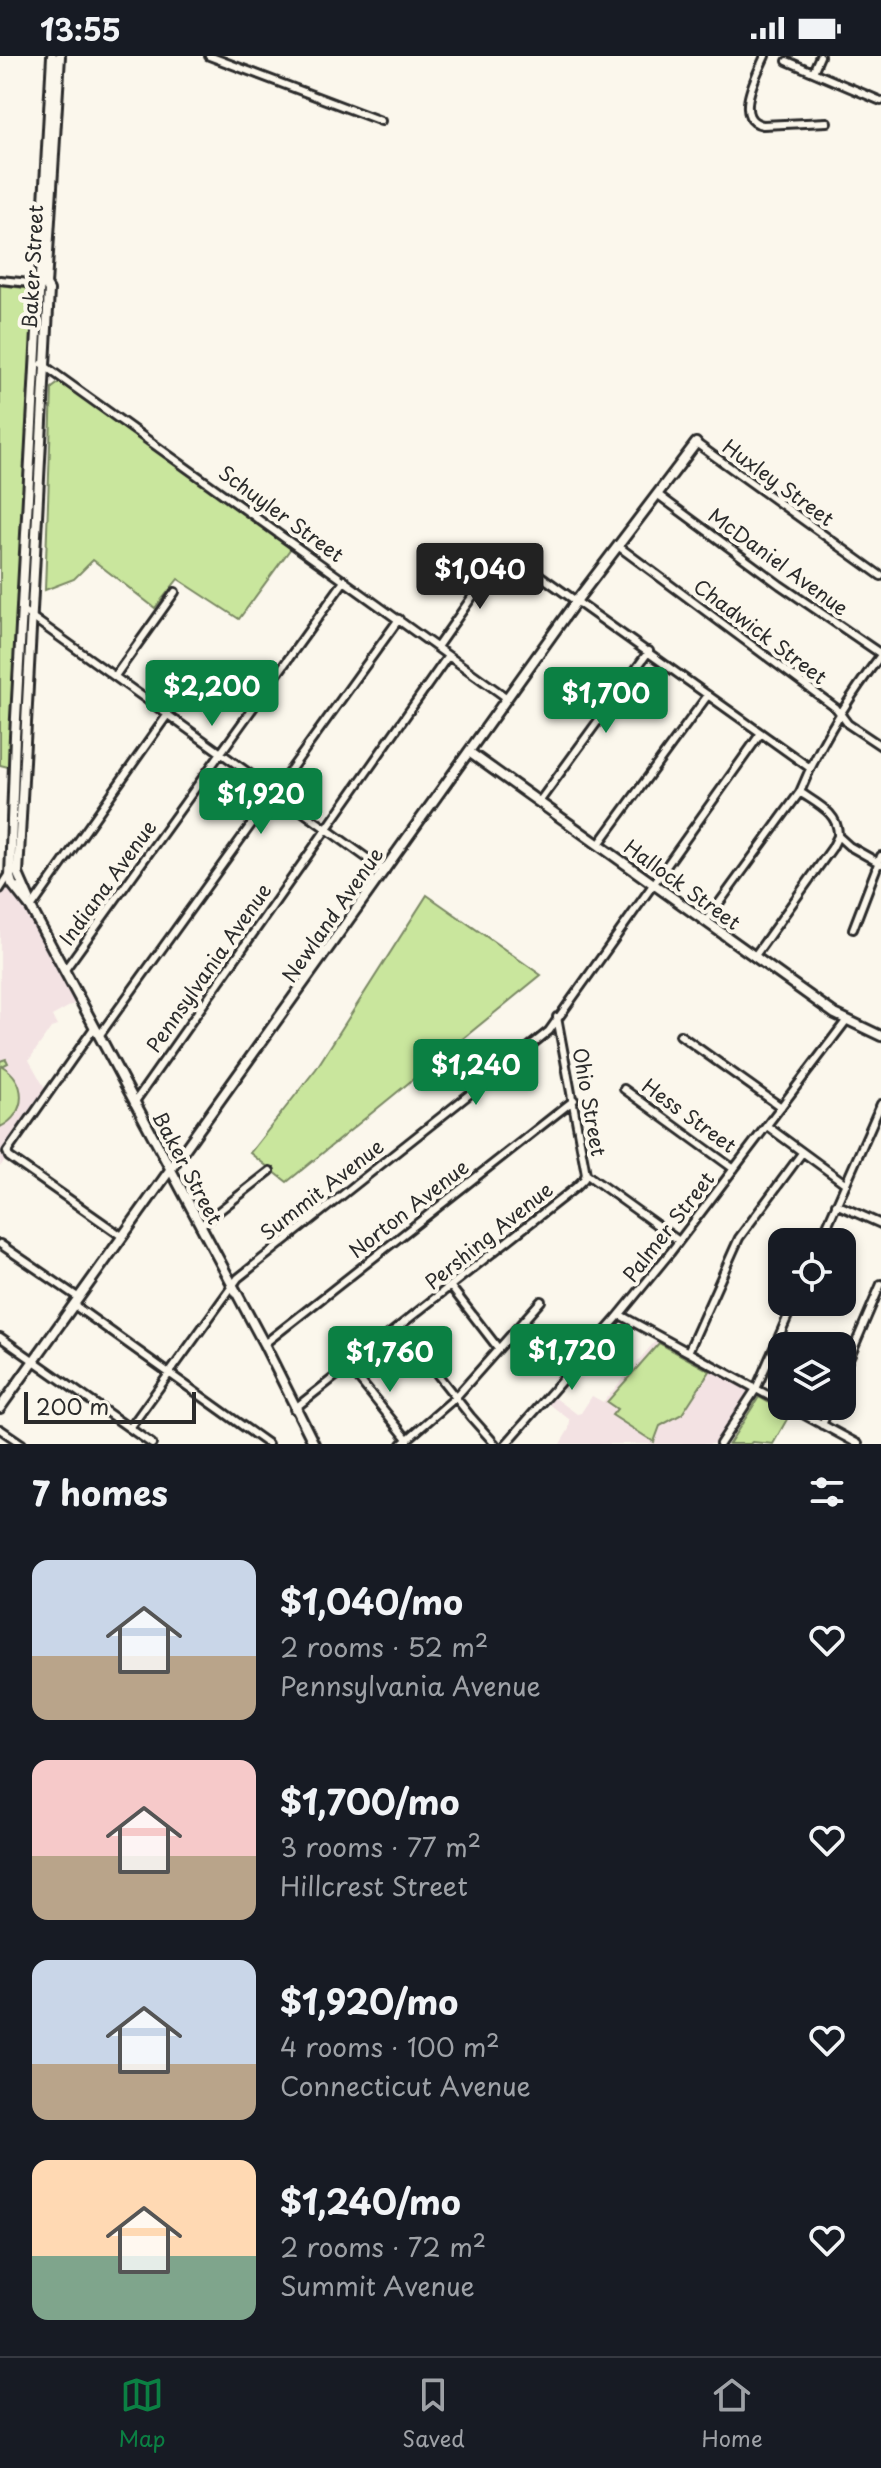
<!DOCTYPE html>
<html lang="en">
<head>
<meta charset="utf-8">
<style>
  body { margin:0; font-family:"Playpen Sans",sans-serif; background:#20242c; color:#f1f3f6; height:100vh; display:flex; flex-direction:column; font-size:30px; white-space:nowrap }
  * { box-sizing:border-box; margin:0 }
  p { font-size:26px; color:#9ea1a6 }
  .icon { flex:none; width:44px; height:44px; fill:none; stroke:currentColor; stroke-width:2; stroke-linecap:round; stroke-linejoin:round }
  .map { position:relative; height:1388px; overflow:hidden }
  .sheet { display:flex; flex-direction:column; background:#171b24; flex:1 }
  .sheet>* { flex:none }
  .buttons { position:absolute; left:768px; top:1172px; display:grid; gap:16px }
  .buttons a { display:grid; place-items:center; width:88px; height:88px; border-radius:16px; background:#171b24; box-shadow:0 4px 12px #0003; font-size:40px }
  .scale { position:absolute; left:24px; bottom:20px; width:172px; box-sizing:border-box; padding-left:8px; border:4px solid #2b2b2b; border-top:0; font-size:22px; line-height:28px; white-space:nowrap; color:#2b2b2b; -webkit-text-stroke:6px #fbf7ec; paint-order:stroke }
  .price { position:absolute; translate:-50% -68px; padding:0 18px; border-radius:8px; background:#0b8043; color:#fff; font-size:26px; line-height:52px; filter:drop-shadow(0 2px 4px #0008) }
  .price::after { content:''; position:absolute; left:50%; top:48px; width:24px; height:18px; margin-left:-12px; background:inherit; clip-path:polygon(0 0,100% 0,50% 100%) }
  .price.active { background:#222; color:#fff }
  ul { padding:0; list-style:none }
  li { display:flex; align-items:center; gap:24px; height:200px; padding:0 32px }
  li span { display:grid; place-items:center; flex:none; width:224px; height:160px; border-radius:16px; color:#555 }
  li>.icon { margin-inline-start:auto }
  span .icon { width:96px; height:96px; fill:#fffc; stroke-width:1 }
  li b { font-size:34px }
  h2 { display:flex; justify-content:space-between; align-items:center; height:96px; padding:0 32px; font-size:34px }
  .status { display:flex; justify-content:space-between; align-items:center; height:56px; padding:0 40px; background:#171b24; direction:ltr }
  .status svg { height:22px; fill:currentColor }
  .menu { display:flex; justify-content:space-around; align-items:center; height:112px; border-top:2px solid #363941; background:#171b24; font-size:22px; color:#9ea1a6 }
  .menu a { display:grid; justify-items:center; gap:4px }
  .menu .active { color:#0b8043 }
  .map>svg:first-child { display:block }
</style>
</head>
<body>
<div class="status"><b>13:55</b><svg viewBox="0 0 49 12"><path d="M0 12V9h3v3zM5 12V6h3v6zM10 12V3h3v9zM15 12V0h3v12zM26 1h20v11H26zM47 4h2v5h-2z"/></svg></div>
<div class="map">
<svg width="881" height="1388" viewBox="0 0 881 1388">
  <rect width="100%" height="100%" fill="#fbf7ec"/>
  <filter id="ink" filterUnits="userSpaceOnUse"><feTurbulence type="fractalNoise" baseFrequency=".0125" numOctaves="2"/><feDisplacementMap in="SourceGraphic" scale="16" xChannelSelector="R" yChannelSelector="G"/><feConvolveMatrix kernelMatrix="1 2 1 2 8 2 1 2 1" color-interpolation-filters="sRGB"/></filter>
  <g filter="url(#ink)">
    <!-- built -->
    <path fill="#f3e2e3" d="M6 835H13L20 839 77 946 52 960 57 970 51 972 29 1004 46 1034 2 1095 6 1102 0 1111V839Z
      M657 1283 750 1333 717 1388H560L569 1373 570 1364 548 1347 554 1341 577 1358 581 1357 592 1340 603 1346Z"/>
    <!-- green -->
    <path fill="#c9e69d" stroke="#7a8864" stroke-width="2" d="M0 229 32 233 36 236 12 712 0 709Z
      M60 326 291 492 239 563 178 523 155 552 93 504 74 523 45 534 52 332Z
      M427 839 541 919 287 1126 250 1097 316 1013Z
      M6 1003 8 1007 2 1010C27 1024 28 1058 0 1071V1005Z
      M659 1287 710 1315 682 1358 660 1370 654 1386 612 1359 617 1353 607 1346Z
      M759 1341 790 1358 773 1388 752 1386 750 1388H729Z"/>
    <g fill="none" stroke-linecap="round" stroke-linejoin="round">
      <!-- street casing -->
      <g stroke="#2b2b2b" stroke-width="12">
        <path id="street" d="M209 0 381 65
          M765 0C757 18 732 64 763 69L827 66
          M787 5 881 45
          M813 16 820 0
          M0 224 40 228
          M42 308 507 642
          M696 387 881 520
          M657 438 780 529 881 598
          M618 490 836 652 848 668 881 690
          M22 554 385 815
          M437 591 498 504 510 498 810 712
          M115 620 175 536
          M800 736C817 748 839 757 838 780L849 790 881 808
          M539 746 649 595
          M599 788 708 639
          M0 833 9 819
          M31 852 168 658
          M706 865 800 736C820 687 849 641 881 599
          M853 873 881 800
          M754 901 832 792 838 780
          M64 915 345 524
          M557 961 586 1118 679 1185
          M94 972 7 1096 9 1101 123 1181
          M680 979 781 1051
          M99 980 399 563
          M624 1033 734 1113
          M134 1047 448 600
          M767 1070 846 1128
          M836 1148 881 1168
          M200 1170 270 1115
          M820 1186 881 1048
          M0 1188 79 1242
          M451 1231 498 1292
          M74 1249 268 1388
          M620 1259 782 1347
          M400 1271 471 1361 495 1388
          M0 1281 152 1388
          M264 1288 574 1044
          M688 1296 739 1182 802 1097
          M350 1312 408 1384
          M842 1319 881 1228
          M788 1350 858 1388
          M294 1353 576 1131 584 1123 586 1118
          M822 1369 830 1350
          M130 1372 238 1222 549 975 761 677
          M0 1373 22 1388
          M402 1388 455 1342 541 1245
          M506 1388 616 1263 670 1197 846 965
          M720 1388 756 1333 794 1246"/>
      </g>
      <!-- secondary casing -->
      <g stroke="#2b2b2b" stroke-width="14">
        <path id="secondary" d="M52 0 15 680 10 821 12 828 31 852 264 1288 314 1388
          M469 696 835 958 881 980
          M29 843 18 818 49 234 46 229 60 0
          M0 1352 577 544 696 387"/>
      </g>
      <!-- street -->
      <use href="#street" stroke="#fbf7ec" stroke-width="6"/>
      <!-- secondary -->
      <use href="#secondary" stroke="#fbf7ec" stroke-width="8"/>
    </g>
  </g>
  <g text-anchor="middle" stroke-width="8" stroke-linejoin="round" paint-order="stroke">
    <!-- street labels -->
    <g font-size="20" fill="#2b2b2b" stroke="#fbf7ec">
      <text transform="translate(33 211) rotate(-87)" y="7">Baker Street</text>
      <text transform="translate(778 427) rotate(36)" y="7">Huxley Street</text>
      <text transform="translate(281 458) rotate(36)" y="7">Schuyler Street</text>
      <text transform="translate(778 506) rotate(36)" y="7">McDaniel Avenue</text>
      <text transform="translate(760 576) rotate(37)" y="7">Chadwick Street</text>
      <text transform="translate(108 827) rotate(-54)" y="7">Indiana Avenue</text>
      <text transform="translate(682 829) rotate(36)" y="7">Hallock Street</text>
      <text transform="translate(333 859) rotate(-55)" y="7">Newland Avenue</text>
      <text transform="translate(209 912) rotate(-55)" y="7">Pennsylvania Avenue</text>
      <text transform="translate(589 1046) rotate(80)" y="7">Ohio Street</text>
      <text transform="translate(689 1060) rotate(36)" y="7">Hess Street</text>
      <text transform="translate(187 1112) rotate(62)" y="7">Baker Street</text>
      <text transform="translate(322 1134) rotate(-38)" y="7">Summit Avenue</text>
      <text transform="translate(409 1153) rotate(-38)" y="7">Norton Avenue</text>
      <text transform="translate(669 1171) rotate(-52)" y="7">Palmer Street</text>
      <text transform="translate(489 1180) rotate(-39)" y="7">Pershing Avenue</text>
    </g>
  </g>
</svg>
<div class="buttons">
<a><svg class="icon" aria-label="locate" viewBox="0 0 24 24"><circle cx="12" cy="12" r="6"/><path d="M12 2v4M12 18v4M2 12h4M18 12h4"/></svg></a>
<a><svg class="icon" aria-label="layers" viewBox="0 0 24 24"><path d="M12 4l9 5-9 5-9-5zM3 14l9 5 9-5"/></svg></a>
</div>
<div class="scale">200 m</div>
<b class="price active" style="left:480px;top:555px">$1,040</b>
<b class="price" style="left:212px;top:672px">$2,200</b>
<b class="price" style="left:606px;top:679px">$1,700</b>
<b class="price" style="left:261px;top:780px">$1,920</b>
<b class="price" style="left:476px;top:1051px">$1,240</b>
<b class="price" style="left:572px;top:1336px">$1,720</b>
<b class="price" style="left:390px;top:1338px">$1,760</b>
</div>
<section class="sheet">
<h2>7 homes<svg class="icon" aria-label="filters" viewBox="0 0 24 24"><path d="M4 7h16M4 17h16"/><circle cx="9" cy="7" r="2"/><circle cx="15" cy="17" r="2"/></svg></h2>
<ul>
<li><span style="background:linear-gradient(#c9d6e8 60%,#b9a48a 0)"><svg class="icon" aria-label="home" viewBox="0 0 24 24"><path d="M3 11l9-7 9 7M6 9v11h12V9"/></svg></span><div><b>$1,040/mo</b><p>2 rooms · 52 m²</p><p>Pennsylvania Avenue</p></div><svg class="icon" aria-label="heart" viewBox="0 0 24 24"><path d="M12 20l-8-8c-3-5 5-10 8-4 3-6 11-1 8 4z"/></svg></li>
<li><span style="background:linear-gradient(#f6c9c9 60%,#b9a48a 0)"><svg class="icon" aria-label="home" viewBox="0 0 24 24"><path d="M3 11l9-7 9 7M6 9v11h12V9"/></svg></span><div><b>$1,700/mo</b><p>3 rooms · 77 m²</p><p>Hillcrest Street</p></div><svg class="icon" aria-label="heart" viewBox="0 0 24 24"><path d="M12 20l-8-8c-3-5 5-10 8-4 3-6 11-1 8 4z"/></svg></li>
<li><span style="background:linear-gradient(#c9d6e8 65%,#b9a48a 0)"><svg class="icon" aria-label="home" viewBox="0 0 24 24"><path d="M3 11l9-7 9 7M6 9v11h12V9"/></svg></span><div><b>$1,920/mo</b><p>4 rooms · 100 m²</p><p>Connecticut Avenue</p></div><svg class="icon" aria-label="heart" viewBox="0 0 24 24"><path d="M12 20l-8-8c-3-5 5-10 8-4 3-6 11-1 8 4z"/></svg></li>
<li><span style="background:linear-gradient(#ffd9b3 60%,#7fa58c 0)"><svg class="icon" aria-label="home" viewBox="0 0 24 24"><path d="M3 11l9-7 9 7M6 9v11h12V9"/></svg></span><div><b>$1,240/mo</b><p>2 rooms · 72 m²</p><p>Summit Avenue</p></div><svg class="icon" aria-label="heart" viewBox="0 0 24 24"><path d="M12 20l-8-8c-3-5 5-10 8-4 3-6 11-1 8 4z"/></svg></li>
</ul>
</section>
<nav class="menu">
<a class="active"><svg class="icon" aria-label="map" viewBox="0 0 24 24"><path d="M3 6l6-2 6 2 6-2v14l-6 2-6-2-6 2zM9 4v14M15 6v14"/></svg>Map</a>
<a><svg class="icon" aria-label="saved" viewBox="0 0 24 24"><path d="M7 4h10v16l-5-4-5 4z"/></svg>Saved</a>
<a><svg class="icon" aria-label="home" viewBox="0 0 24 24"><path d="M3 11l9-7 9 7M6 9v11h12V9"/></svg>Home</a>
</nav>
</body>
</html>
